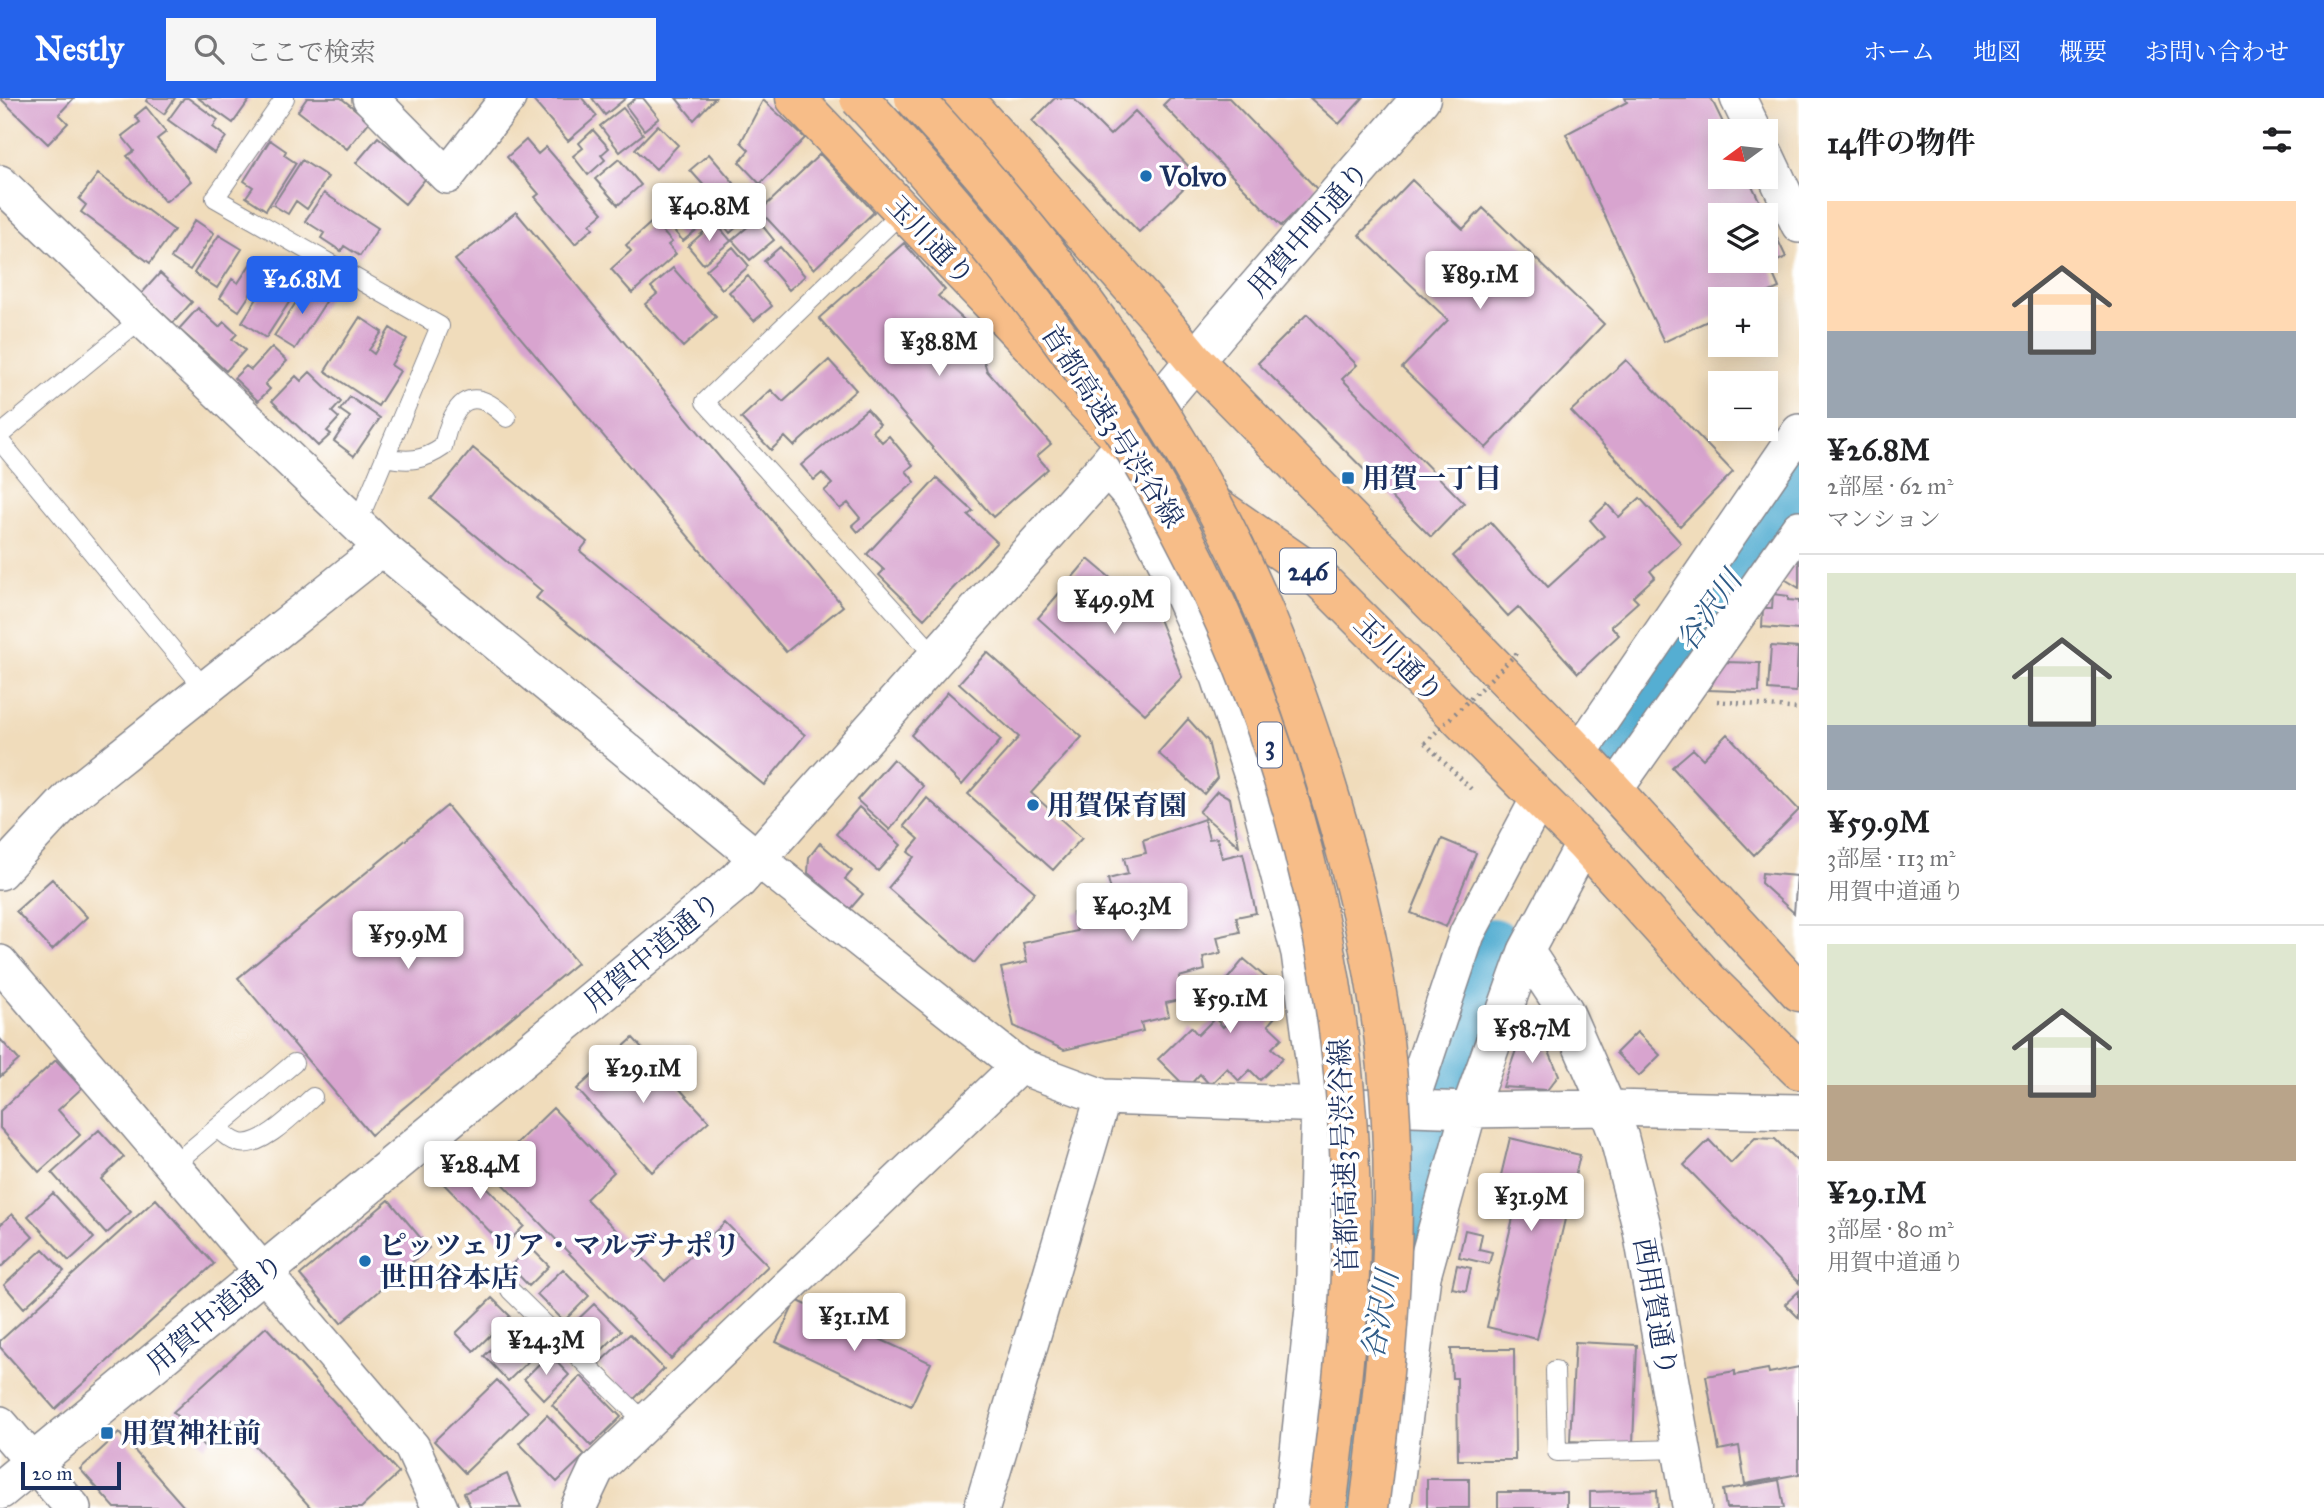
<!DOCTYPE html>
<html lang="ja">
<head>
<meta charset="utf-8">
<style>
  body { margin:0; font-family:"IM FELL Great Primer","Noto Serif JP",serif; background:#f6f6f6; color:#202124; height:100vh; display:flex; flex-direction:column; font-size:26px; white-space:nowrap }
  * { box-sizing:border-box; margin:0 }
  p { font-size:23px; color:#757577 }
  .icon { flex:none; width:38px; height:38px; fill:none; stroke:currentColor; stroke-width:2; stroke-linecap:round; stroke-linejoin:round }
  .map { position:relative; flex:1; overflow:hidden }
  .panel { display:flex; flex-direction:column; background:#fff; width:525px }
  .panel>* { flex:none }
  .needle { width:46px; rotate:255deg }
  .buttons { position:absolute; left:1708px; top:21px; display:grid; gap:14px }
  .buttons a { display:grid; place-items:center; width:70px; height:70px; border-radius:0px; background:#fff; box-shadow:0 4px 18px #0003; font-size:35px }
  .scale { position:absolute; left:21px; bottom:18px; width:100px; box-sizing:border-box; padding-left:7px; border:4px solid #1b2f5e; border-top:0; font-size:19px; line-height:24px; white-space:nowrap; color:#1b2f5e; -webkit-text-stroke:5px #fff; paint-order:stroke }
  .price { position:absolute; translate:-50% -60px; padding:0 16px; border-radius:7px; background:#fff; color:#222; font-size:23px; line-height:46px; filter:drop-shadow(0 2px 4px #0008) }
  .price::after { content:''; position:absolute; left:50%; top:42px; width:21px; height:16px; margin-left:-10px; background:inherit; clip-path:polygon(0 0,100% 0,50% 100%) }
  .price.current { background:#2563eb; color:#fff }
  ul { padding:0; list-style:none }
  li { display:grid; align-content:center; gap:14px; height:371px; padding:0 28px }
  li+li { border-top:2px solid #e0e0e0 }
  li span { display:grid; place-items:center; height:217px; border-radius:0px; color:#555 }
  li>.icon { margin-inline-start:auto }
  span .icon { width:126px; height:126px; fill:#fffc; stroke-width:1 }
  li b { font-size:30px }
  h2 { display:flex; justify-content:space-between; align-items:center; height:84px; padding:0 28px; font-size:30px }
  header { display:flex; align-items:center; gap:42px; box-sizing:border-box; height:98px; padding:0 35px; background:#2563eb; color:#fff }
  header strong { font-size:33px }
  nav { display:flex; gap:38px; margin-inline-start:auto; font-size:24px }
  .search { width:490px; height:63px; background:#f6f6f6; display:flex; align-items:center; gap:18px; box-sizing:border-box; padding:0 24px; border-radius:0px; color:#757577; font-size:26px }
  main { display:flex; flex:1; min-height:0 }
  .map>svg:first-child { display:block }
</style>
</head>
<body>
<header>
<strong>Nestly</strong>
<div class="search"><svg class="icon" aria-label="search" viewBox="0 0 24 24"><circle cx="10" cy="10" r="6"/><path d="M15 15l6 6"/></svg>ここで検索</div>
<nav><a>ホーム</a><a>地図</a><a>概要</a><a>お問い合わせ</a></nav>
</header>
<main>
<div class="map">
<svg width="1799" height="1410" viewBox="0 0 1799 1410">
  <rect width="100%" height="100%" fill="#fff"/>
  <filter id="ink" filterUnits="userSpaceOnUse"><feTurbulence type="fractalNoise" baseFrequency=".0143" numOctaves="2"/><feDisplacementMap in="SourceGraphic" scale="14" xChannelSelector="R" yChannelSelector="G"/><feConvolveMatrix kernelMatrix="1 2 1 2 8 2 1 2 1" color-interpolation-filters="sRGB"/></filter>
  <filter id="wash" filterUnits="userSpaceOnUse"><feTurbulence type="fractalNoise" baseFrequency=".00686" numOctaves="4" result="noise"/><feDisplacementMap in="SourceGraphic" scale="28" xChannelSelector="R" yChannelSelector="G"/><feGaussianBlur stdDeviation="1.57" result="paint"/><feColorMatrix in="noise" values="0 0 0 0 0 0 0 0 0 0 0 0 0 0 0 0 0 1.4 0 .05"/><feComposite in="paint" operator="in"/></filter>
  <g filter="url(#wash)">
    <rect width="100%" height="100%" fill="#f0dcbb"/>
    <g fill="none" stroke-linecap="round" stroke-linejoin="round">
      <!-- river -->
      <path stroke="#54aed2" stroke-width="60" d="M1620 642 1799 383
        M1447 982 1492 850
        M1387 1171 1432 1029
        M1349 1410 1369 1276"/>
    </g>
    <g id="blocks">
      <!-- building -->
      <path fill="#d8a4cf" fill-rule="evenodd" d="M0 0H74L59 16 68 25 48 46Z
        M148 0H175L164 16 146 3Z
        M184 0H188L218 22 213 29 226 39 214 55 168 22Z
        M198 0H248L250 1 233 25Z
        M307 0H341L370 23 347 51 298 13Z
        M531 0H582L597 18 568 43Z
        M592 0H626L605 17Z
        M636 0H643L659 20 644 32 626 8Z
        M676 0H715L694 22Z
        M1055 0H1073L1110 37 1135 13 1197 77 1139 134 1032 23Z
        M1170 0H1229L1318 92 1281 128 1163 7Z
        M1310 0H1363L1339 26Z
        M1625 0H1711L1727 33H1720V79H1748L1786 159 1769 167 1779 190 1754 201H1720V217L1664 244 1566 36 1627 4ZM1720 117H1766V163H1720Z
        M763 2 805 40 760 86 739 64 749 52 741 44Z
        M146 9 166 34 157 41 191 83 165 104 127 58 134 53 122 38 140 24 135 18Z
        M623 10 643 36 620 54 600 28Z
        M658 27 678 47 656 71 635 51Z
        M593 32 609 50 601 57 605 62 588 77 573 58 583 50 579 45Z
        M378 39 426 80 405 106 356 65Z
        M270 42 286 53 284 57 296 65 266 112 246 99 253 89 244 83Z
        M526 42 538 56 546 49 603 115 590 126 593 130 575 146 535 99 539 96 507 59Z
        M709 56 734 85 716 101 690 72Z
        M820 56 874 114 814 171 760 113Z
        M619 61 641 87 618 107 595 81Z
        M302 62 328 79 307 111 296 103 288 116 273 107Z
        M98 76 174 132 150 165 81 114 86 107 79 101Z
        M1412 82 1463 131 1483 110 1604 226 1486 350 1402 270 1448 222 1359 137Z
        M324 95 378 130 360 158 344 148 341 153 321 140 324 135 305 123Z
        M681 96 705 125 683 143 659 115Z
        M736 98 751 116 730 135 715 116Z
        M516 114 843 508 786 554 455 162Z
        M757 121 774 142 750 162 732 142Z
        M195 122 214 135 190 172 171 160Z
        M653 123 672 144 668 147 676 156 632 195 611 171 631 153 626 147Z
        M715 124 731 143 703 166 688 148Z
        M219 137 242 151 217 190 194 175Z
        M904 145 945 192 938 198 974 231 987 273 1051 346 1037 358 1048 371 993 419 819 220Z
        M733 149 749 168 722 191 706 172Z
        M780 149 805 178 789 192 764 163Z
        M255 159 269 168 239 213 220 200 232 181 238 185Z
        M281 163 299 174 290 188 297 192 266 240 242 224Z
        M673 170 716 219 683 249 645 206 657 196 651 189Z
        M160 175 192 204 173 225 141 196Z
        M748 178 772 208 754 223 729 194Z
        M308 186 329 199 295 251 274 238Z
        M198 210 219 229 224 224 237 236 232 241 245 252 226 273 179 231Z
        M1307 216 1357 267 1342 281 1464 405 1431 439 1258 265Z
        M360 219 382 234 369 252 374 256 390 230 407 241 391 267 400 273 378 308 325 273Z
        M272 249 287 263 265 286 270 291 258 303 234 280 246 268 251 272Z
        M829 262 856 292 794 348 785 339 771 352 741 320 771 292 783 304Z
        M1626 262 1733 374 1680 428 1571 313Z
        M310 274 341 304 332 314 339 320 327 333 331 336 318 348 272 303 296 278 301 283Z
        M350 299 380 320 354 358 334 343 350 319 340 312Z
        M867 311 880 326 872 333 882 344 889 338 913 367 906 373 915 384 858 434 852 427 860 420 848 405 840 411 824 393 832 386 822 375 814 382 801 367Z
        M473 350 587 444 580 453 805 637 764 687 536 500 542 493 431 401Z
        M937 380 973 413 968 417 997 444 924 521 879 477 884 472 867 456Z
        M1640 400 1681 445 1650 473 1655 479 1633 499 1638 504 1611 528 1619 537 1578 575 1518 509 1508 518 1453 458 1490 424 1548 489 1604 438 1590 422 1607 406 1619 419Z
        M1799 458V490L1783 480Z
        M1088 461 1159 521 1182 579 1145 616 1038 520Z
        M1773 496 1788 498V502L1799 503V532L1762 529 1763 510H1772Z
        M1771 548 1798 550 1796 594 1768 592Z
        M987 554 1082 639 1031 695 1082 740 1053 772 968 696 1019 639 959 585Z
        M1724 564 1760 565 1759 594 1709 592Z
        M948 594 1001 642 962 687 911 637Z
        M1188 621 1208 643 1217 680 1204 696 1158 655Z
        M1727 636 1799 712 1754 757 1672 669 1693 651 1703 661Z
        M893 661 923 688 890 732 857 702Z
        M1217 693 1230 700 1239 748 1199 714Z
        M927 700 1035 794 974 865 888 790 914 759 908 754 919 741 904 728Z
        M447 708 577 865 371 1037 238 880Z
        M859 709 901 747 878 773 836 736Z
        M1204 721 1209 741 1217 740 1222 760 1243 755 1256 815 1236 819 1240 834 1217 839 1221 855 1203 859 1205 872 1179 879 1184 901 1166 905 1169 918 1141 925 1143 933 1064 952 1014 928 1001 870 1027 864 1023 845 1077 833 1073 815 1091 810 1089 801 1112 796 1108 781 1128 776 1124 760 1146 755 1143 742Z
        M1442 741 1476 755 1446 829 1411 815Z
        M820 745 852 773 845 781 863 796 850 811 808 775 809 759Z
        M1762 775 1797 778 1794 815 1761 785Z
        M52 781 87 819 52 852 16 813Z
        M1244 861 1271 884 1261 896 1273 906 1267 912 1275 919 1268 927 1282 940 1272 950 1283 960 1260 982 1250 972 1239 983 1227 970 1210 987 1200 976 1187 990 1158 961 1191 929 1198 937 1215 920 1223 929 1237 915 1215 896Z
        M1637 934 1660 957 1639 978 1616 955Z
        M1522 935 1542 937 1559 977 1547 992 1503 989Z
        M633 940 709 1023 652 1074 577 991Z
        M0 941 19 962 0 979Z
        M56 962 82 990 58 1012 80 1037 39 1074 0 1030V1013Z
        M553 1010 614 1074 586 1101 665 1183 725 1124 768 1168 671 1261 489 1072Z
        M99 1032 124 1059 101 1081 131 1114 106 1136 52 1075Z
        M1510 1040 1580 1057 1537 1241 1487 1229 1518 1099 1497 1094Z
        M1755 1040 1775 1041 1799 1065V1185L1684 1067 1709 1042 1731 1065Z
        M456 1058 524 1128 504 1148 436 1078Z
        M53 1095 94 1140 69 1163 28 1118Z
        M156 1101 214 1166 55 1311 0 1249V1243Z
        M389 1102 429 1150 341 1225 300 1177Z
        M12 1116 33 1139 0 1170V1127Z
        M1465 1132 1482 1136 1479 1151 1492 1154 1489 1166 1459 1159Z
        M530 1149 549 1168 529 1188 510 1168Z
        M43 1151 64 1173 24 1210 4 1187Z
        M1457 1167 1471 1170 1466 1193 1452 1190Z
        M563 1171 589 1198 564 1223 537 1196Z
        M1799 1193V1220L1785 1206Z
        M492 1200 510 1218 474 1253 456 1235Z
        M796 1202 931 1265 911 1308 776 1244Z
        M594 1206 621 1233 599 1255 572 1227Z
        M520 1223 544 1248 508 1283 484 1258Z
        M266 1229 399 1375 361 1410H311L232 1322 204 1348 173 1314Z
        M630 1236 664 1271 633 1302 598 1266Z
        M1575 1244 1637 1247 1633 1346 1570 1343Z
        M1451 1251H1514L1515 1362H1458L1457 1280H1452Z
        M549 1256 569 1277 544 1302 524 1281Z
        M1799 1269V1376L1745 1386 1739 1348 1719 1352 1706 1278 1735 1273V1277L1768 1271 1769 1275Z
        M581 1278 621 1319 591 1348 552 1307Z
        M497 1282 528 1314 465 1375 434 1343Z
        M547 1317 585 1357 557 1384 519 1345Z
        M119 1335 185 1410H115L80 1371Z
        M507 1376 521 1410H471L464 1395Z
        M1427 1381H1469V1410H1427Z
        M1779 1382 1784 1410H1726L1723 1392Z
        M1657 1392 1658 1410H1590V1394Z
        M1498 1394H1567V1410H1498Z"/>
    </g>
  </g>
  <g filter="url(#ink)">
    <use href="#blocks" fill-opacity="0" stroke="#86868c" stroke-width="2"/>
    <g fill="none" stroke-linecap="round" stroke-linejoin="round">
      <!-- service casing -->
      <g stroke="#86868c" stroke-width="20">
        <path id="service" d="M285 0 215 100 440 228 357 426
          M903 113 705 304 937 560
          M0 337 142 220
          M0 343 205 591
          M385 359C408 364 423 363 443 349 452 307 469 282 507 320
          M217 1030C224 1036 231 1043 240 1045 262 1050 297 1013 313 999
          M173 1067 294 965
          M510 1192 646 1325
          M1555 1272 1557 1354 1682 1351"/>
      </g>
      <!-- minor casing -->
      <g stroke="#86868c" stroke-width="38">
        <path id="minor" d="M370 0 447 78 508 0
          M1738 0 1754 33
          M1766 57 1799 127
          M0 85 382 450 757 760 1019 968 1103 999 1469 1012 1608 1010 1799 1014
          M1106 369 1132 399 1174 480 1219 579 1255 687 1299 855 1319 1006 1313 1210 1292 1410
          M1579 655 1799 334
          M1614 693 1799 430
          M0 774 71 698 382 450
          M1526 853 1565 912 1608 1010
          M0 865 412 1349 440 1410
          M1409 1010 1467 836 1539 700
          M0 1326 73 1410
          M578 1410 596 1372 1019 968
          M982 1410 1103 999
          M1393 1410 1423 1178 1469 1012 1526 853 1584 745"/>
      </g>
      <!-- tertiary casing -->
      <g stroke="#86868c" stroke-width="41">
        <path id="tertiary" d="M1608 1010 1619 1039 1642 1130 1692 1410
          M0 1392 738 782 1106 369 1220 232 1421 0"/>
      </g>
      <!-- trunk casing -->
      <g stroke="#86868c" stroke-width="41">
        <path id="trunk" d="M795 0 1125 345 1318 479 1584 745 1707 881 1799 972
          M963 0 1161 222 1194 262 1579 655 1799 894"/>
      </g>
      <!-- path -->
      <path stroke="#86868c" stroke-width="4.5" stroke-dasharray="2 5" stroke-linecap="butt" d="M1717 603 1799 611
        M1425 645 1471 691"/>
      <!-- service -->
      <use href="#service" stroke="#fff" stroke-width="18"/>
      <!-- minor -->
      <use href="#minor" stroke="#fff" stroke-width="35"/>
      <!-- tertiary -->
      <use href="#tertiary" stroke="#fff" stroke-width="38"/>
      <!-- trunk -->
      <use href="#trunk" stroke="#f7bd88" stroke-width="38"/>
      <!-- motorway-bridge casing -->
      <g stroke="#86868c" stroke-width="41" stroke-linecap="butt">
        <path id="motorway-bridge" d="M859 0C968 118 1077 248 1156 388 1285 614 1353 879 1351 1139 1350 1230 1338 1320 1327 1410
          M914 0C1035 131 1145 272 1226 431 1271 519 1304 612 1332 705 1363 808 1386 917 1391 1024 1398 1154 1385 1282 1369 1410"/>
      </g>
      <!-- path-bridge -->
      <path stroke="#86868c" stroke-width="4.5" stroke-dasharray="2 5" stroke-linecap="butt" d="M1425 645 1518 554"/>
      <!-- motorway-bridge -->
      <use href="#motorway-bridge" stroke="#f7bd88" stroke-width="38"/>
    </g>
  </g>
  <!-- markers -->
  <g fill="#1f6fb2" stroke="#fff" stroke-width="2.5">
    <circle cx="1146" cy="78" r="7"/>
    <rect x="1341" y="373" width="14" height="14" rx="3.5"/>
    <circle cx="1033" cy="707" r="7"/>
    <circle cx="365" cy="1163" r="7"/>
    <rect x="100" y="1328" width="14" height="14" rx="3.5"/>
  </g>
  <g text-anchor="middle" stroke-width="7" stroke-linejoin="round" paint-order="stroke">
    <!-- shield labels -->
    <g fill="#fff" stroke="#5f6d8e" stroke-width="2">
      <rect x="1280" y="450.5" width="56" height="45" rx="5"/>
      <rect x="1258" y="624.5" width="24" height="45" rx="5"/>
    </g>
    <g font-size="26" font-weight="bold" fill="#1b2f5e">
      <text x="1308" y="482">246</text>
      <text x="1270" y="656">3</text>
    </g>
    <!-- poi labels -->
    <g font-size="28" font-weight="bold" fill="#1b2f5e" stroke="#fff" text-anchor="start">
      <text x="1160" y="88">Volvo</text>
      <text x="1362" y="390">用賀一丁目</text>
      <text x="1047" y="717">用賀保育園</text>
      <text x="379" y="1157">ピッツェリア・マルデナポリ<tspan x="379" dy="32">世田谷本店</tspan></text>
      <text x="121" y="1345">用賀神社前</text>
    </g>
    <!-- street labels -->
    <g font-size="28" fill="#1b2f5e" stroke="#fff">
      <text transform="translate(1308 131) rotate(-49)" y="10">用賀中町通り</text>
      <text transform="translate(931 142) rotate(46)" y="10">玉川通り</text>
      <text transform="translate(1113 328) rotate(57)" y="10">首都高速3号渋谷線</text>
      <text transform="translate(1399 560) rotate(45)" y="10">玉川通り</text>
      <text transform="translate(652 853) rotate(-40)" y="10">用賀中道通り</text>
      <text transform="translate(1343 1058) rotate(-92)" y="10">首都高速3号渋谷線</text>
      <text transform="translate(1656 1209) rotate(80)" y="10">西用賀通り</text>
      <text transform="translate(215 1215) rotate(-40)" y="10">用賀中道通り</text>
    </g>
    <!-- water labels -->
    <g font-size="30" font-style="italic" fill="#2f5b87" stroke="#fff">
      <text transform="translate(1709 513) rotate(-55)" y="10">谷沢川</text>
      <text transform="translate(1380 1217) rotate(-80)" y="10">谷沢川</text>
    </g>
  </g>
</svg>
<div class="buttons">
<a><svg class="needle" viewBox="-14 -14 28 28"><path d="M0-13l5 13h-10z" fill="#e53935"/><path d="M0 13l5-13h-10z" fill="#757577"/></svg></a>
<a><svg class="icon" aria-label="layers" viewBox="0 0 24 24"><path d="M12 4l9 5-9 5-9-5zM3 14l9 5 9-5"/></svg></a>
<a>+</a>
<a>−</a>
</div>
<div class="scale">20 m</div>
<b class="price" style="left:709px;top:145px">¥40.8M</b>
<b class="price" style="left:1480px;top:213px">¥89.1M</b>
<b class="price current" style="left:302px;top:218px">¥26.8M</b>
<b class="price" style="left:939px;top:280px">¥38.8M</b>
<b class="price" style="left:1114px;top:538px">¥49.9M</b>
<b class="price" style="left:1132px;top:845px">¥40.3M</b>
<b class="price" style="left:408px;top:873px">¥59.9M</b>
<b class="price" style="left:1230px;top:937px">¥59.1M</b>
<b class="price" style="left:1532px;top:967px">¥58.7M</b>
<b class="price" style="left:643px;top:1007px">¥29.1M</b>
<b class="price" style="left:480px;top:1103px">¥28.4M</b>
<b class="price" style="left:1531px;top:1135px">¥31.9M</b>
<b class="price" style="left:854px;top:1255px">¥31.1M</b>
<b class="price" style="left:546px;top:1279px">¥24.3M</b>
</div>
<section class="panel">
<h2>14件の物件<svg class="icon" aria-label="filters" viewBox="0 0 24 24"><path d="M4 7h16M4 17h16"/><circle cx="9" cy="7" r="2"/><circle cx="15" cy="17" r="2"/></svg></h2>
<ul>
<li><span style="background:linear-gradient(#ffd9b3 60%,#9aa5b1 0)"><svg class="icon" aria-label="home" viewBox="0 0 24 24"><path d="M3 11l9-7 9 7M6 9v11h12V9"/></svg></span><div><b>¥26.8M</b><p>2部屋 · 62 m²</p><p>マンション</p></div></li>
<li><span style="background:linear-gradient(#dfe7d0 70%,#9aa5b1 0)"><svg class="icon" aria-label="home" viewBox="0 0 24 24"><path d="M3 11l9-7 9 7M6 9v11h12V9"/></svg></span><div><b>¥59.9M</b><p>3部屋 · 113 m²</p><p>用賀中道通り</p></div></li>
<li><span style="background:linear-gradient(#dfe7d0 65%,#b9a48a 0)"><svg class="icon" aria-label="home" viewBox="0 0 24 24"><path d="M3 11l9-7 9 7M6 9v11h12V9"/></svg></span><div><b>¥29.1M</b><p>3部屋 · 80 m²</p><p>用賀中道通り</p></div></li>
</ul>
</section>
</main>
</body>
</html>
